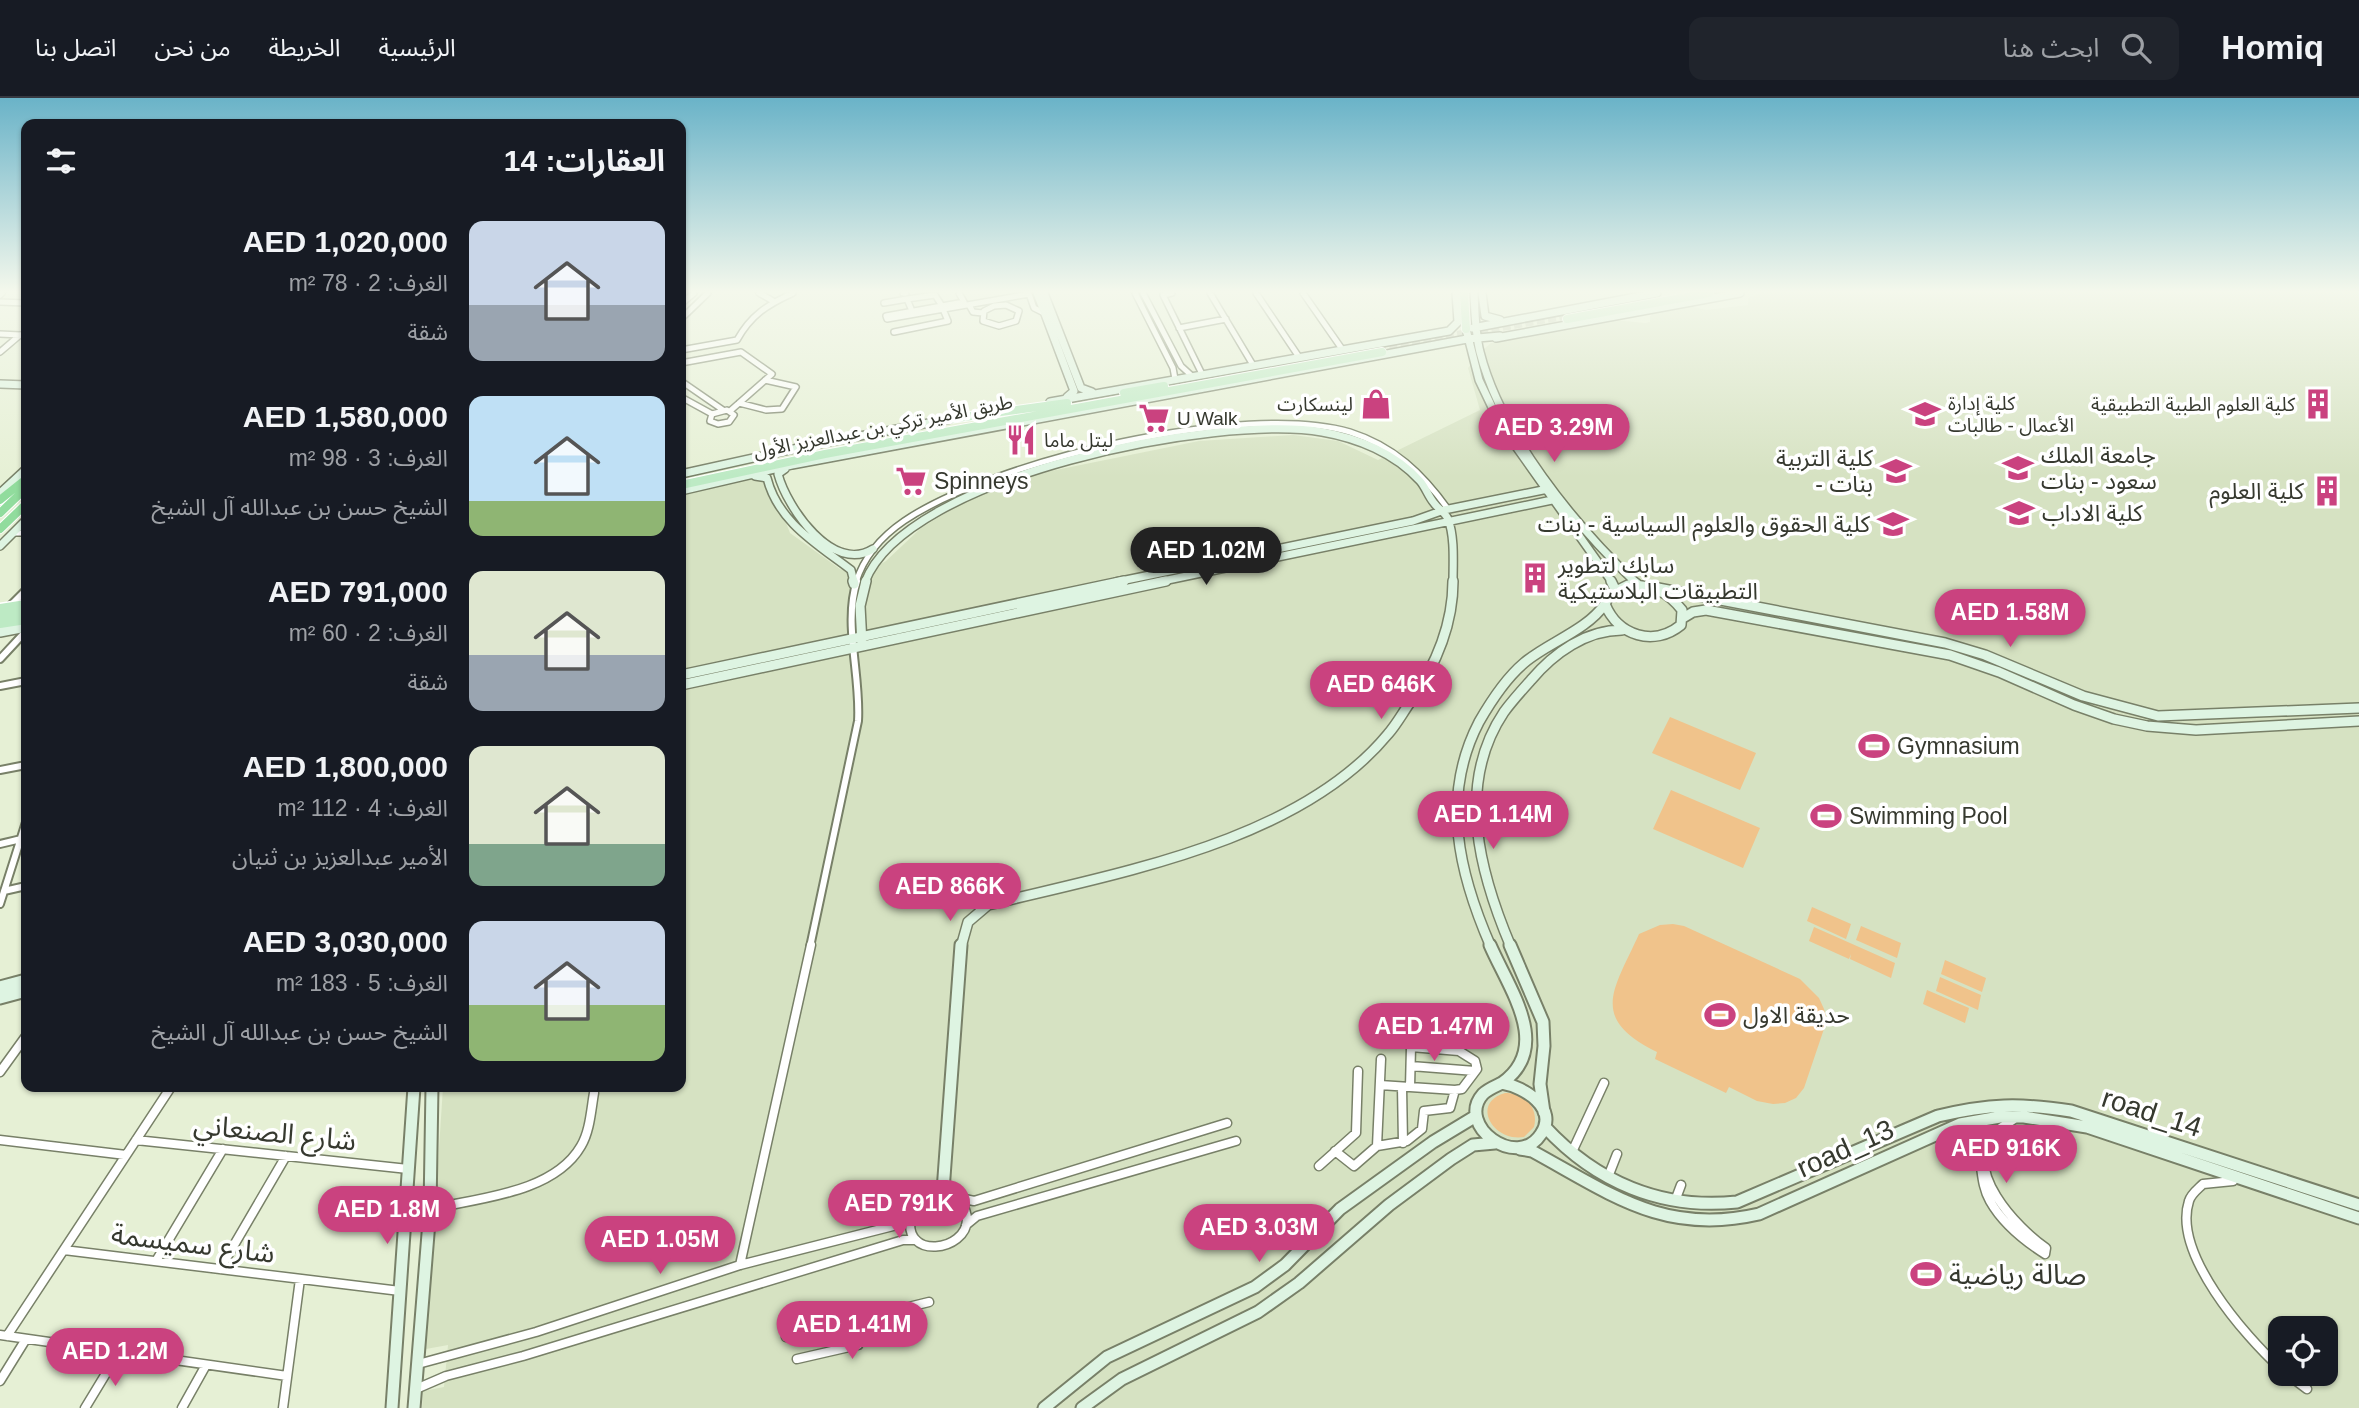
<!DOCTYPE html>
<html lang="ar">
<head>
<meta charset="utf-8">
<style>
  body { margin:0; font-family:Arial,"Noto Sans Arabic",sans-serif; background:#20242c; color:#f1f3f6; direction:rtl; height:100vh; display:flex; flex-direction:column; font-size:26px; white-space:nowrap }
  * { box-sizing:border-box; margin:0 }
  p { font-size:23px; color:#9ea1a6 }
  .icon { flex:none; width:38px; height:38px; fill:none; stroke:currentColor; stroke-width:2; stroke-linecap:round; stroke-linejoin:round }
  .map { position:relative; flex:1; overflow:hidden; direction:ltr }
  .panel { position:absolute; left:21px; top:21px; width:665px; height:973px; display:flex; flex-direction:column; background:#171b24; border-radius:14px; box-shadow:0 2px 5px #0004; direction:rtl }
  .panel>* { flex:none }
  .fabs { position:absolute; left:2268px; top:1218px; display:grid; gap:14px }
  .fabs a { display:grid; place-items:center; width:70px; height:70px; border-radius:14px; background:#171b24; box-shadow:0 2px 5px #0004; font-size:35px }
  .price { position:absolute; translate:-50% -60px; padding:0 16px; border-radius:24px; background:#ca427f; color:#fff; font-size:23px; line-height:46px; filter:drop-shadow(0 2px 4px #0008) }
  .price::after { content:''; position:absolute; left:50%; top:42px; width:21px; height:16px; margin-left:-10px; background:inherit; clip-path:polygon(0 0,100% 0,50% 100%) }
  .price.current { background:#222; color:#fff }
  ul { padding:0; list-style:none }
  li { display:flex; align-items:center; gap:21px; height:175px; padding:0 21px }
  li span { display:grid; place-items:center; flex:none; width:196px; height:140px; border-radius:14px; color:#555 }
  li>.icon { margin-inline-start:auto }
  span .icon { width:84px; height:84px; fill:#fffc; stroke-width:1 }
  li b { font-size:30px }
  h2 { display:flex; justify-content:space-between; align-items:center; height:84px; padding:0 21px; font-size:30px }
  header { display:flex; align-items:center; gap:42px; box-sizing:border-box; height:98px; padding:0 35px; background:#171b24; border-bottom:2px solid #363941 }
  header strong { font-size:33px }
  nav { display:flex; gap:38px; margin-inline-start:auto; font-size:24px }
  .search { width:490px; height:63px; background:#20242c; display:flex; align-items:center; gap:18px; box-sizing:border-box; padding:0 24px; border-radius:14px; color:#9ea1a6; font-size:26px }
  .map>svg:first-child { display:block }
</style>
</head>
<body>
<header>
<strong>Homiq</strong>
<div class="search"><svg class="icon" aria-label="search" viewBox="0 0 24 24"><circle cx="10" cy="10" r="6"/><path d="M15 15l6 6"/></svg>ابحث هنا</div>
<nav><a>الرئيسية</a><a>الخريطة</a><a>من نحن</a><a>اتصل بنا</a></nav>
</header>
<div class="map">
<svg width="2359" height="1310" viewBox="0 0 2359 1310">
  <rect width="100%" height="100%" fill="#e6f0d5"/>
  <!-- built -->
  <path fill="#d6e2c2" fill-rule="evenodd" d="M1761 195H2359V1310H422L423 1293 444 1289 448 1247 426 1251 443 989H681V385L766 372 790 435 840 471 863 477 886 463 921 430 965 403 1041 375 1199 343 1293 337 1338 343 1378 362 1480 312 1468 270 1472 265H1485L1484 251 1491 245 1615 222 1645 225 1650 224V218L1654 215 1689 208 1706 212 1748 207V200ZM2280 1230H2326V1276H2280Z"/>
  <!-- green -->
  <path fill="#f0c38b" d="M1670 619 1756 655 1740 692 1652 655Z
    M1671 692 1760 730 1743 770 1653 731Z
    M1812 809 1851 826 1846 841 1807 823Z
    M1673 826 1684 828 1800 881 1819 900 1824 911 1827 922 1804 990 1796 1000 1785 1005 1773 1006 1757 1003 1729 989 1726 995 1655 961 1657 954C1588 920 1614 892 1639 836L1660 827Z
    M1861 828 1901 845 1897 860 1856 842Z
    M1814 829 1895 865 1891 880 1850 861 1851 856 1849 861 1809 843Z
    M1945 862 1986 880 1982 894 1941 876Z
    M1940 879 1981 897 1978 912 1936 893Z
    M1927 892 1969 910 1965 925 1923 906Z
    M1505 995C1524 995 1539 1009 1534 1029L1524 1039C1493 1044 1470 1005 1505 995Z"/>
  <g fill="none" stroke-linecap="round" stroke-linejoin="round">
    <!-- primary-tunnel -->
    <path stroke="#c3cbb4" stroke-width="8" stroke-dasharray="8 3.5" stroke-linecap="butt" d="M1378 251 1564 218"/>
    <!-- street-far2 casing -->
    <g stroke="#788068" stroke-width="8">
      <path id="street-far2" d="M759 195 773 203
        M903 195H906
        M959 195 964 204 886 218 887 221 1029 196 1034 210 1046 216
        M1135 195 1173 270 1175 281
        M1143 195 1181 268 1192 278
        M1172 195 1163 197 1202 276
        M1210 195 1253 267
        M1256 195 1299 259
        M1303 195 1342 251
        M0 197 2 195
        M907 201 935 197 942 208
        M0 204 26 205
        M884 205 907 201 912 213
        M681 206 694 195
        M969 207 973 214 983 215
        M1006 207 1019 213 1016 223 999 228 983 223 984 213 994 208Z
        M681 221 708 195
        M1179 230 1226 221
        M894 234 948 223 943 211
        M0 236 20 237
        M681 252 737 242C751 217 767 207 793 195
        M0 254 20 237
        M681 265 741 254 772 276 730 313
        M681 283 723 312
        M681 299 712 316
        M739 305 766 312 782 311 796 289 765 282
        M727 312 734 317 729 324 718 326 710 323 712 316Z
        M14 435H26
        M856 484C864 459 882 438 904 423 994 362 1246 303 1350 334 1394 348 1422 375 1448 411L1445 412"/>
    </g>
    <!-- street-far1 casing -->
    <g stroke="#788068" stroke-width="10">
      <path id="street-far1" d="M10 508 26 492
        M0 561 26 533
        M0 588 26 583
        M0 672 26 667
        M0 746 21 741
        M4 793 26 788
        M0 806 26 724
        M810 849 858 623C861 578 843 525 857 483"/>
    </g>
    <!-- street casing -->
    <g stroke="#788068" stroke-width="11">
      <path id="street" d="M1411 968 1475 973
        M0 974 26 938
        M1380 987 1455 992 1462 991 1477 971 1475 963 1459 953 1411 949 1410 989
        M1402 989 1403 1045
        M1953 1031C1991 1043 1974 1075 1990 1103 2003 1126 2023 1142 2045 1156L2046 1150C2017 1130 1960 1071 1995 1034 2000 1030 2007 1026 2013 1022
        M0 1042 126 1057
        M136 1042 408 1071
        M1377 1048 1381 961
        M1335 1053 1354 1068 1377 1048 1407 1043 1422 1031 1424 1013 1450 1010 1455 992
        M1572 1054 1604 985
        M1319 1068 1356 1035 1358 973
        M1608 1079 1617 1056
        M2233 1083 2203 1086C2198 1091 2191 1096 2189 1103 2172 1155 2245 1238 2280 1270
        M943 1093 960 1100C963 1106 967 1114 967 1121 967 1154 902 1162 911 1119 914 1103 928 1096 943 1093Z
        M960 1100 974 1103 1227 1025
        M1675 1103 1681 1087
        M430 1111C479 1100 554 1095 581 1048 590 1033 591 1012 594 995
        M966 1127 977 1118 1236 1043
        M64 1152 400 1193
        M156 1163 223 1051
        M740 1167 811 847
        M220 1171 286 1058
        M0 1237 287 1278
        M7 1238 171 989
        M786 1239 929 1204
        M797 1261 858 1247 857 1222
        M418 1266 536 1234 740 1167 897 1127 912 1113
        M2287 1276 2307 1291
        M0 1283 26 1241
        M416 1291 446 1278 523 1258 903 1142H916
        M85 1310 119 1254
        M182 1310 206 1267
        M283 1310 300 1181"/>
    </g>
    <!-- secondary-far2 casing -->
    <g stroke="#788068" stroke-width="10">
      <path id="secondary-far2" d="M1037 195 1074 293 1067 299
        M1044 195 1081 290 1092 294
        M1474 195C1475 214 1475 235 1480 254 1501 337 1574 426 1635 484
        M1482 195 1485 218 1500 222
        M1473 230 1657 195
        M1467 235 1479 282 1500 326 1612 484
        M1496 240 1740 195
        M0 286 26 287
        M1050 304 1449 233 1458 224 1456 195
        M785 371 778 376C787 410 833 476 873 451
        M681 376 807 348 950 321
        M755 378 767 380C778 424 817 446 851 472L854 484
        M681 393 792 367 1467 241 1500 238
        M0 395 26 371
        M0 448 26 422
        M865 484C906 377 1219 316 1322 334 1357 340 1395 355 1420 383 1426 390 1428 398 1434 405 1438 411 1445 414 1448 421 1455 439 1453 465 1453 484
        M1116 484 1413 423 1444 412 1543 392
        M1158 484 1552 402"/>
    </g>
    <!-- secondary-far1 casing -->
    <g stroke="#788068" stroke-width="12">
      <path id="secondary-far1" d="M853 483 854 486
        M1611 483 1615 491
        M1633 483 1637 486
        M1628 487C1652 487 1667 493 1682 512L1681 527C1654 549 1618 538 1605 506L1610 496Z
        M1658 490 1945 545 1985 557 2083 598 2158 618 2359 610
        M1683 520 1693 514 1706 512 1950 557 1999 574 2074 607 2114 621 2147 628 2196 632 2359 623
        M0 534 26 529
        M862 546 860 508 866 483
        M681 577 1124 483
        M681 587 1166 483
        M961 849 968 824 988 807C1117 775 1299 744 1388 636 1396 627 1402 616 1409 606 1435 569 1453 528 1453 483
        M1491 849C1459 776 1440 699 1479 624 1491 603 1505 581 1524 565 1549 544 1586 533 1605 506
        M1511 849C1480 776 1455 687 1504 614 1512 603 1522 592 1531 582 1554 555 1586 532 1622 532"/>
    </g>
    <!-- secondary casing -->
    <g stroke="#788068" stroke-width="15">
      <path id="secondary" d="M1490 847C1509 891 1553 949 1502 985
        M1510 847 1543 924 1544 948 1540 986 1544 1014
        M0 889 26 882
        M0 900 26 893
        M1502 985C1524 989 1559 1010 1541 1036 1517 1073 1455 1027 1483 996 1488 991 1496 988 1502 985Z
        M1545 1029C1596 1084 1661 1112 1737 1104L1938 1018C1989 1006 2019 1005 2071 1013L2359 1107
        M1520 1051 1532 1053C1611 1096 1664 1138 1759 1116L1960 1026 2000 1019H2024L2087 1029 2359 1120
        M943 1093 961 847
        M392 1310 414 989
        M414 1310 430 1111 432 989
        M1044 1310 1107 1259 1255 1189 1285 1167 1340 1111 1433 1044 1476 1018
        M1082 1310 1122 1281 1258 1214 1299 1185 1389 1107 1451 1061 1473 1047 1495 1045"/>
    </g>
    <!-- primary-far1 casing -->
    <g stroke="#fff" stroke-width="10">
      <path id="primary-far1" d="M1464 195 1466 231
        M1567 221 1709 195
        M1124 295 1164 288
        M942 322 1067 305
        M681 387 825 356 1382 254"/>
    </g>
    <!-- primary casing -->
    <g stroke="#fff" stroke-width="13">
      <path id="primary" d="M0 511 26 507
        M0 518 26 513
        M0 525 26 521"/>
    </g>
    <!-- highway casing -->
    <g stroke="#fff" stroke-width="10">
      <path id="highway" d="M0 402 26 381
        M0 415 26 390
        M0 431 26 406"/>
    </g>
    <!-- street-far2 -->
    <use href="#street-far2" stroke="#fff" stroke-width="5"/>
    <!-- street-far1 -->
    <use href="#street-far1" stroke="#fff" stroke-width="6"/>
    <!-- street -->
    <use href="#street" stroke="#fff" stroke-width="8"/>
    <!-- secondary-far2 -->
    <use href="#secondary-far2" stroke="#def4e2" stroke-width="7"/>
    <!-- secondary-far1 -->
    <use href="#secondary-far1" stroke="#def4e2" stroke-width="9"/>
    <!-- secondary -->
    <use href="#secondary" stroke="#def4e2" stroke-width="11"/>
    <!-- primary-far1 -->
    <use href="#primary-far1" stroke="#bdeac4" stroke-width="8"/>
    <!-- primary -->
    <use href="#primary" stroke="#bdeac4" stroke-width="10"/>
    <!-- highway -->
    <use href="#highway" stroke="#91dc9d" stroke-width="8"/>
  </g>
  <!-- sky -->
  <linearGradient id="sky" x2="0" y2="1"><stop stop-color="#6ab3c8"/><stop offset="0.51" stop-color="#f4f8ec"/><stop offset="1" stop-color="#f4f8ec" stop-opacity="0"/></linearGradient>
  <rect width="2359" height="379" fill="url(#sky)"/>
  <!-- icons -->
  <defs>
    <g id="shop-bare" transform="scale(2.415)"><path d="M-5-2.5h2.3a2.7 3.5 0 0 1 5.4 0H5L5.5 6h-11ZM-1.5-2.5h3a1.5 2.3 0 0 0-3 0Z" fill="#ca427f" stroke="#fff" stroke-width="2.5" paint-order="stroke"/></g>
    <g id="building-bare" transform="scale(2.415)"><path d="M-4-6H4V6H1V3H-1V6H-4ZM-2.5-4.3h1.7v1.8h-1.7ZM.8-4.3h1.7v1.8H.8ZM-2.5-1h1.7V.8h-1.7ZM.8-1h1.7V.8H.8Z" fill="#ca427f" stroke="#fff" stroke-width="2.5" paint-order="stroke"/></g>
    <g id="university-bare" transform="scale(2.415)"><path d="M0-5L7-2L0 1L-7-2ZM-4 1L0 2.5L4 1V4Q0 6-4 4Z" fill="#ca427f" stroke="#fff" stroke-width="2.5" paint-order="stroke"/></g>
    <g id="supermarket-bare" transform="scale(2.415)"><path d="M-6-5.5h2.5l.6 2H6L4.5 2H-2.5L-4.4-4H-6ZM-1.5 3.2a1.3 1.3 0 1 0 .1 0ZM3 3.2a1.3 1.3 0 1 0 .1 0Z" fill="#ca427f" stroke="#fff" stroke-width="2.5" paint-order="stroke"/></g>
    <g id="restaurant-bare" transform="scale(2.415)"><path d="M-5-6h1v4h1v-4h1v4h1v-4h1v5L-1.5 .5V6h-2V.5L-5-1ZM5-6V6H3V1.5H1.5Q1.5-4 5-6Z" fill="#ca427f" stroke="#fff" stroke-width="2.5" paint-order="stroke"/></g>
    <g id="stadium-bare" transform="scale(2.415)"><path d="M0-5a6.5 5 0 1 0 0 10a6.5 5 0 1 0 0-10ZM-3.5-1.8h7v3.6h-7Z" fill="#ca427f" stroke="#fff" stroke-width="2.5" paint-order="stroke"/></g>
  </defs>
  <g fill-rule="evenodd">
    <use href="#shop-bare" x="1376" y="306"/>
    <use href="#building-bare" x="2318" y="306"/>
    <use href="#university-bare" x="1925" y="316"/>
    <use href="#supermarket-bare" x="1154" y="320"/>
    <use href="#restaurant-bare" x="1021" y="342"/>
    <use href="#university-bare" x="2018" y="370"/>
    <use href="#university-bare" x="1896" y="373"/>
    <use href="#supermarket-bare" x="911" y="383"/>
    <use href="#building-bare" x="2327" y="393"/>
    <use href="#university-bare" x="2019" y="415"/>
    <use href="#university-bare" x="1893" y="426"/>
    <use href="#building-bare" x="1535" y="480"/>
    <use href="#stadium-bare" x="1874" y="648"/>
    <use href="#stadium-bare" x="1826" y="718"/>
    <use href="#stadium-bare" x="1720" y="917"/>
    <use href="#stadium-bare" x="1926" y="1176"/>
  </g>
  <g text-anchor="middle" stroke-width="7" stroke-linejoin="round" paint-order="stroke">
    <!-- far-poi labels -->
    <g font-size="19" fill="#36392f" stroke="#fff" text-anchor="start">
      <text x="1948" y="312">كلية إدارة<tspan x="1948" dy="22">الأعمال - طالبات</tspan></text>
      <text x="1353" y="313" text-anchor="end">لينسكارت</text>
      <text x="2295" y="313" text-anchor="end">كلية العلوم الطبية التطبيقية</text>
      <text x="1177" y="327">U Walk</text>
      <text x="1044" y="349">ليتل ماما</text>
    </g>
    <!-- far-street labels -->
    <g font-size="19" fill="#36392f" stroke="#fff">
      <text transform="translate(883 328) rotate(-11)" y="7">طريق الأمير تركي بن عبدالعزيز الأول</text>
    </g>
    <!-- poi labels -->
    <g font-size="23" fill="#36392f" stroke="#fff" text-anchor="start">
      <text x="2041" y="365">جامعة الملك<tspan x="2041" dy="26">سعود - بنات</tspan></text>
      <text x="1873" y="368" text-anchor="end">كلية التربية<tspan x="1873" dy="26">- بنات</tspan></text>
      <text x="934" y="391">Spinneys</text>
      <text x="2304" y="401" text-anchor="end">كلية العلوم</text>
      <text x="2042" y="423">كلية الاداب</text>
      <text x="1870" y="434" text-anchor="end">كلية الحقوق والعلوم السياسية - بنات</text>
      <text x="1558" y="475">سابك لتطوير<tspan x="1558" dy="26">التطبيقات البلاستيكية</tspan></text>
      <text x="1897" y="656">Gymnasium</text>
      <text x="1849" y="726">Swimming Pool</text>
      <text x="1743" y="925">حديقة الاول</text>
    </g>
    <!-- near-street labels -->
    <g font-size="28" fill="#36392f" stroke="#fff">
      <text transform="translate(2152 1014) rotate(18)" y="10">road_14</text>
      <text transform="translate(275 1034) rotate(6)" y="10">شارع الصنعاني</text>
      <text transform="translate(1845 1050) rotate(-24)" y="10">road_13</text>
      <text transform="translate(193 1145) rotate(7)" y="10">شارع سميسمة</text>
    </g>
    <!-- near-poi labels -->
    <g font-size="28" fill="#36392f" stroke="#fff" text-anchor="start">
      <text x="1949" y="1186">صالة رياضية</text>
    </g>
  </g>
</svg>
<div class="fabs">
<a><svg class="icon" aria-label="locate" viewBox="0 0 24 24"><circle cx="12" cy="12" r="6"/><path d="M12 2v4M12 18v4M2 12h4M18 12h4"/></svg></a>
</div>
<b class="price" style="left:1554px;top:366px">AED 3.29M</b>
<b class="price current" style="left:1206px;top:489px">AED 1.02M</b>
<b class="price" style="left:2010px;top:551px">AED 1.58M</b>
<b class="price" style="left:1381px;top:623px">AED 646K</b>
<b class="price" style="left:1493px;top:753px">AED 1.14M</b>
<b class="price" style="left:950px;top:825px">AED 866K</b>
<b class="price" style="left:1434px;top:965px">AED 1.47M</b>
<b class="price" style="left:2006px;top:1087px">AED 916K</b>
<b class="price" style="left:899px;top:1142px">AED 791K</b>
<b class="price" style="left:387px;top:1148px">AED 1.8M</b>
<b class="price" style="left:1259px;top:1166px">AED 3.03M</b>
<b class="price" style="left:660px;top:1178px">AED 1.05M</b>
<b class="price" style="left:852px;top:1263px">AED 1.41M</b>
<b class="price" style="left:115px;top:1290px">AED 1.2M</b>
<section class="panel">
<h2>العقارات: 14<svg class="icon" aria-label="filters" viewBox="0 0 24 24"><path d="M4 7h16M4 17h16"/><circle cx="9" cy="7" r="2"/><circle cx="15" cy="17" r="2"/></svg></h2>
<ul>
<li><span style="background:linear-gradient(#c9d6e8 60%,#9aa5b1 0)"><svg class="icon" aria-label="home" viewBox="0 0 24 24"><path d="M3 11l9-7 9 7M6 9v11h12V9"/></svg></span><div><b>AED 1,020,000</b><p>الغرف: 2 · 78 m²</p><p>شقة</p></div></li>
<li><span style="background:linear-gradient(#bfe0f5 75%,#8fb573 0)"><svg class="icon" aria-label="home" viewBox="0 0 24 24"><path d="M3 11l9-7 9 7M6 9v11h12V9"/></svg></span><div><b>AED 1,580,000</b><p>الغرف: 3 · 98 m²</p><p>الشيخ حسن بن عبدالله آل الشيخ</p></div></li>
<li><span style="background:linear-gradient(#dfe7d0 60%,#9aa5b1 0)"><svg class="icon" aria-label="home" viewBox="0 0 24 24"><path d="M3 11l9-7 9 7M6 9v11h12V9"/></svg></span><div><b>AED 791,000</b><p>الغرف: 2 · 60 m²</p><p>شقة</p></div></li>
<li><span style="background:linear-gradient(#dfe7d0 70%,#7fa58c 0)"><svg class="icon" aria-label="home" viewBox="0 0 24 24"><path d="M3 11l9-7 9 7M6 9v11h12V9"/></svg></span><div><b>AED 1,800,000</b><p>الغرف: 4 · 112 m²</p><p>الأمير عبدالعزيز بن ثنيان</p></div></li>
<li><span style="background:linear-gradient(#c9d6e8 60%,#8fb573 0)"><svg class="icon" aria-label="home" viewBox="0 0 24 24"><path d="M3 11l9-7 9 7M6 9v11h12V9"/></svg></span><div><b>AED 3,030,000</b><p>الغرف: 5 · 183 m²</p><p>الشيخ حسن بن عبدالله آل الشيخ</p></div></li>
</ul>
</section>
</div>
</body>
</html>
